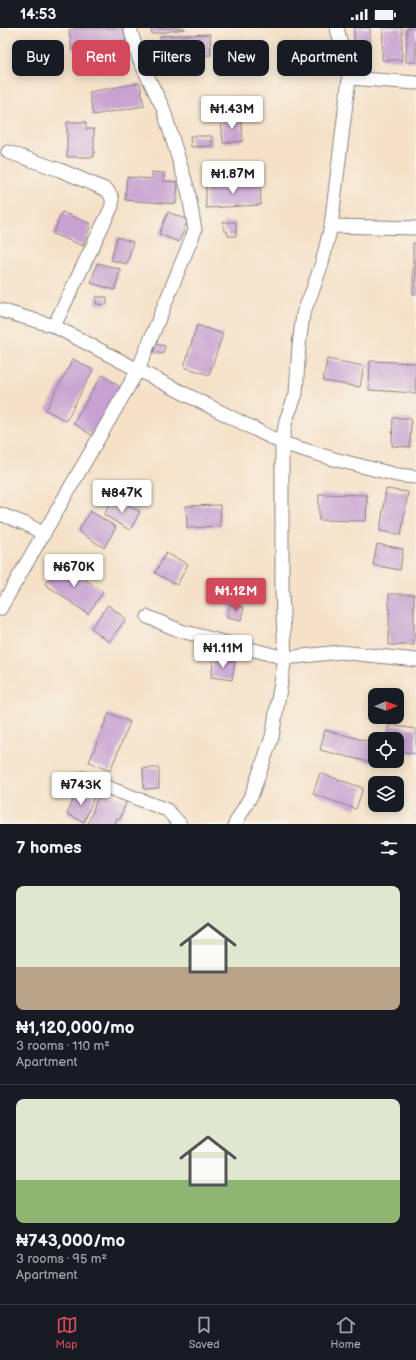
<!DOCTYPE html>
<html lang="en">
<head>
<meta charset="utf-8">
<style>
  body { margin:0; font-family:"Balsamiq Sans",sans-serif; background:#242831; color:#f1f3f6; height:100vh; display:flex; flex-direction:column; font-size:15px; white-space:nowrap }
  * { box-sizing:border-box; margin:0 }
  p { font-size:13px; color:#9ea1a6 }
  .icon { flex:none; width:22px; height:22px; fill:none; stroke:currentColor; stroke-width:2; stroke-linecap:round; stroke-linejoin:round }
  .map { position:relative; height:796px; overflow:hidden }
  .details { display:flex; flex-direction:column; background:#171b24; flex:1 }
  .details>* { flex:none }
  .guide { position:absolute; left:12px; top:12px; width:392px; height:36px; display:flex; gap:8px }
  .needle { width:26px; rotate:89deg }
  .buttons { position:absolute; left:368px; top:660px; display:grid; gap:8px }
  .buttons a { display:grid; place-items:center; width:36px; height:36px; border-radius:8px; background:#171b24; box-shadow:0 2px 10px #0003; font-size:20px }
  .price { position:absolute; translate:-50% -34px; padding:0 9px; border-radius:4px; background:#fff; color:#222; font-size:13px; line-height:26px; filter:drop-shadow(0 1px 2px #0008) }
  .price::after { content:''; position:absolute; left:50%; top:24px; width:12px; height:9px; margin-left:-6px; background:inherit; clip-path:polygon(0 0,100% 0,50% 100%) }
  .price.on { background:#d1495b; color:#fff }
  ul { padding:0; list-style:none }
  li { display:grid; align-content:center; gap:8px; height:212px; padding:0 16px }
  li+li { border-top:1px solid #363941 }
  li span { display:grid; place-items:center; height:124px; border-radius:8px; color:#555 }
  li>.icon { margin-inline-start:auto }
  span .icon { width:72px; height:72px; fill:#fffc; stroke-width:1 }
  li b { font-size:17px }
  h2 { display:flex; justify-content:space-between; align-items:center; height:48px; padding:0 16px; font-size:17px }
  .pill { padding:0 14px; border-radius:8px; background:#171b24; box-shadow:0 2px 10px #0003; font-size:14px; line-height:36px }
  .pill.on { background:#d1495b; color:#fff }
  .status { display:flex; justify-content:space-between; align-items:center; height:28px; padding:0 20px; background:#171b24; direction:ltr }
  .status svg { height:11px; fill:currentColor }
  .tab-bar { display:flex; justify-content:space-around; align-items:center; height:56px; border-top:1px solid #363941; background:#171b24; font-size:11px; color:#9ea1a6 }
  .tab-bar a { display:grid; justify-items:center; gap:2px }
  .tab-bar .on { color:#d1495b }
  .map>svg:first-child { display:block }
</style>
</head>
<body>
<div class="status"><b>14:53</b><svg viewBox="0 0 49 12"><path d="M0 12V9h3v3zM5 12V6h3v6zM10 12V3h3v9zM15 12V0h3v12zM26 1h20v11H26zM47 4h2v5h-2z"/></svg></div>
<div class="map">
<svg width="416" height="796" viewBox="0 0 416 796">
  <rect width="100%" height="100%" fill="#f7f3e8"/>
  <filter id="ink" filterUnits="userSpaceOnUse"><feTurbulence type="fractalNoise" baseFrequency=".025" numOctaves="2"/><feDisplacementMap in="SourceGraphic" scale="8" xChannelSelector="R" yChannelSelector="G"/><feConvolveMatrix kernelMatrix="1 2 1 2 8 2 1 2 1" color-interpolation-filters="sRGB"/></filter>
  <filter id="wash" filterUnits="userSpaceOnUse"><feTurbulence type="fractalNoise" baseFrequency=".012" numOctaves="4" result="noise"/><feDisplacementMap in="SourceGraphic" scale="16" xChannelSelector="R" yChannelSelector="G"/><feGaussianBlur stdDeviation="0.9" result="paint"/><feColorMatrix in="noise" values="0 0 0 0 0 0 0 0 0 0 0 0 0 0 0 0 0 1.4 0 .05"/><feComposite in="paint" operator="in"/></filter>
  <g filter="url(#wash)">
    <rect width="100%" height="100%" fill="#f5e1c8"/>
    <g id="blocks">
      <!-- building -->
      <path fill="#c7a1d1" d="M79 0H124L126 13 72 22 69 2Z
        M151 0H185V1L152 6Z
        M354 0H370V20H354Z
        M383 0H402V32H382Z
        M407 0H416V34H406Z
        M210 6 211 27 161 29 160 8Z
        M140 55 144 78 93 87 89 64Z
        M241 90 243 113 223 115 221 91Z
        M67 94H86V101H94V129H67Z
        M190 108H212V118L191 119Z
        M152 144 164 145 163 153 178 154 176 176 125 172 127 149 152 151Z
        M260 154 261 177 206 180V157Z
        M62 184 91 196 83 218 53 206Z
        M168 184 188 192 179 214 159 206Z
        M223 194H236V208H228L227 203H224Z
        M117 209 133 214 127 236 111 232Z
        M413 215H416V266H413Z
        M97 235 120 241 115 262 91 255Z
        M96 269H107V277L96 276Z
        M197 297 223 306 209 347 184 339Z
        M155 316 165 318 163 326 154 324Z
        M73 331 93 342 66 393 46 382Z
        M327 331 364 338 360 359 323 353Z
        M370 333 416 335V365L369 362Z
        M102 347 122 360 93 408 73 395Z
        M393 390H411L410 419 392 418Z
        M386 461 408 464 401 507 380 503Z
        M319 466 367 467 366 493 319 492Z
        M114 469 140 484 130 502 104 487Z
        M220 477 221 498 187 500 186 478Z
        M90 483 116 499 104 520 78 503Z
        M377 516 403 521 400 542 373 537Z
        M166 525 188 536 177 557 155 545Z
        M60 534 103 564 88 586 45 556Z
        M389 566H414V617H389Z
        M230 576 244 579 241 593 227 590Z
        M108 577 126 591 109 614 91 600Z
        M214 630 235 634 232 652 211 649Z
        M109 685 130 694 110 743 89 734Z
        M389 697 416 701V726L397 723V711H387Z
        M325 702 375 715V733H378L377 736 320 722Z
        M143 740H159V760L144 761Z
        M320 745 363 760 356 781 313 766Z
        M77 762 94 769 84 794 67 786Z
        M100 763 127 772 120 791 117 790 115 796H88Z"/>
    </g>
  </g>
  <g filter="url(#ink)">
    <use href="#blocks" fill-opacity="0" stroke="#8c8282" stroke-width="1"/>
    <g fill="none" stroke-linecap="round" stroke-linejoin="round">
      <!-- minor casing -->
      <g stroke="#8c8282" stroke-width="15">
        <path id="minor" d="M349 50 416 55
          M8 124 60 142 107 162 112 170V178L54 298
          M331 198 416 200
          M0 282 54 298 138 342 195 202 188 162 163 80 139 31 130 0
          M0 486 26 496 44 506
          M0 581 138 342 282 415 334 431 397 447 416 449
          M148 589 181 603 285 630 340 624 416 632
          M83 750 167 782 180 796
          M235 796 252 766 272 709 285 630 282 563V415L286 392 296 366 299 317 303 286 313 261 322 235 331 198 349 50 337 0"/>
      </g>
      <!-- minor -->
      <use href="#minor" stroke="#fff" stroke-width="13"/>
    </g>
  </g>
</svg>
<div class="buttons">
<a><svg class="needle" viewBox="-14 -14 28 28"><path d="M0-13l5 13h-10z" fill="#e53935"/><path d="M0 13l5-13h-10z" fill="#9ea1a6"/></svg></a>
<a><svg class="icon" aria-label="locate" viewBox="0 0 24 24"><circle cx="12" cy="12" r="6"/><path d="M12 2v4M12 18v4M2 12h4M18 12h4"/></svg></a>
<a><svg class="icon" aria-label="layers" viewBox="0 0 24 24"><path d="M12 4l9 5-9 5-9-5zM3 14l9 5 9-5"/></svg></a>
</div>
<b class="price" style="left:232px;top:102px">₦1.43M</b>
<b class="price" style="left:233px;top:167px">₦1.87M</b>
<b class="price" style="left:122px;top:486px">₦847K</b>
<b class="price" style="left:74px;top:560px">₦670K</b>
<b class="price on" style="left:236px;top:584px">₦1.12M</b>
<b class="price" style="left:223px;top:641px">₦1.11M</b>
<b class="price" style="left:81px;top:778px">₦743K</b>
<div class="guide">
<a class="pill">Buy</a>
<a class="pill on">Rent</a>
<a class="pill">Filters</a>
<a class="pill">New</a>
<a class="pill">Apartment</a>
</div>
</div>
<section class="details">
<h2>7 homes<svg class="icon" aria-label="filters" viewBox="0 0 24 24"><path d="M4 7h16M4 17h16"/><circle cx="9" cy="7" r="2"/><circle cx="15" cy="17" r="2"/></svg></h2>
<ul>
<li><span style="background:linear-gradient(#dfe7d0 65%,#b9a48a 0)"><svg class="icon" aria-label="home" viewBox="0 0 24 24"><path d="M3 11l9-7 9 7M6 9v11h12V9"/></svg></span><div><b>₦1,120,000/mo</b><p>3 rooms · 110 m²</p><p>Apartment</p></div></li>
<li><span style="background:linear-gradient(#dfe7d0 65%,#8fb573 0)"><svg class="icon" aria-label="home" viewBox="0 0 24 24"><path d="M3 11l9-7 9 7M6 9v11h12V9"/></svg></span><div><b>₦743,000/mo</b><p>3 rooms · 95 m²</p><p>Apartment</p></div></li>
</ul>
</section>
<nav class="tab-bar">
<a class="on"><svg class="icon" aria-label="map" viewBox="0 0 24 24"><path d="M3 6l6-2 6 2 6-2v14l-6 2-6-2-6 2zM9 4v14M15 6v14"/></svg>Map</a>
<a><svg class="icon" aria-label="saved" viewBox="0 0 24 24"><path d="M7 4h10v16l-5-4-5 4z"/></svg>Saved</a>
<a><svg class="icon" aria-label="home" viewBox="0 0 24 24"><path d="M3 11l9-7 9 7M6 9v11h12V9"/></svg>Home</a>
</nav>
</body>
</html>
